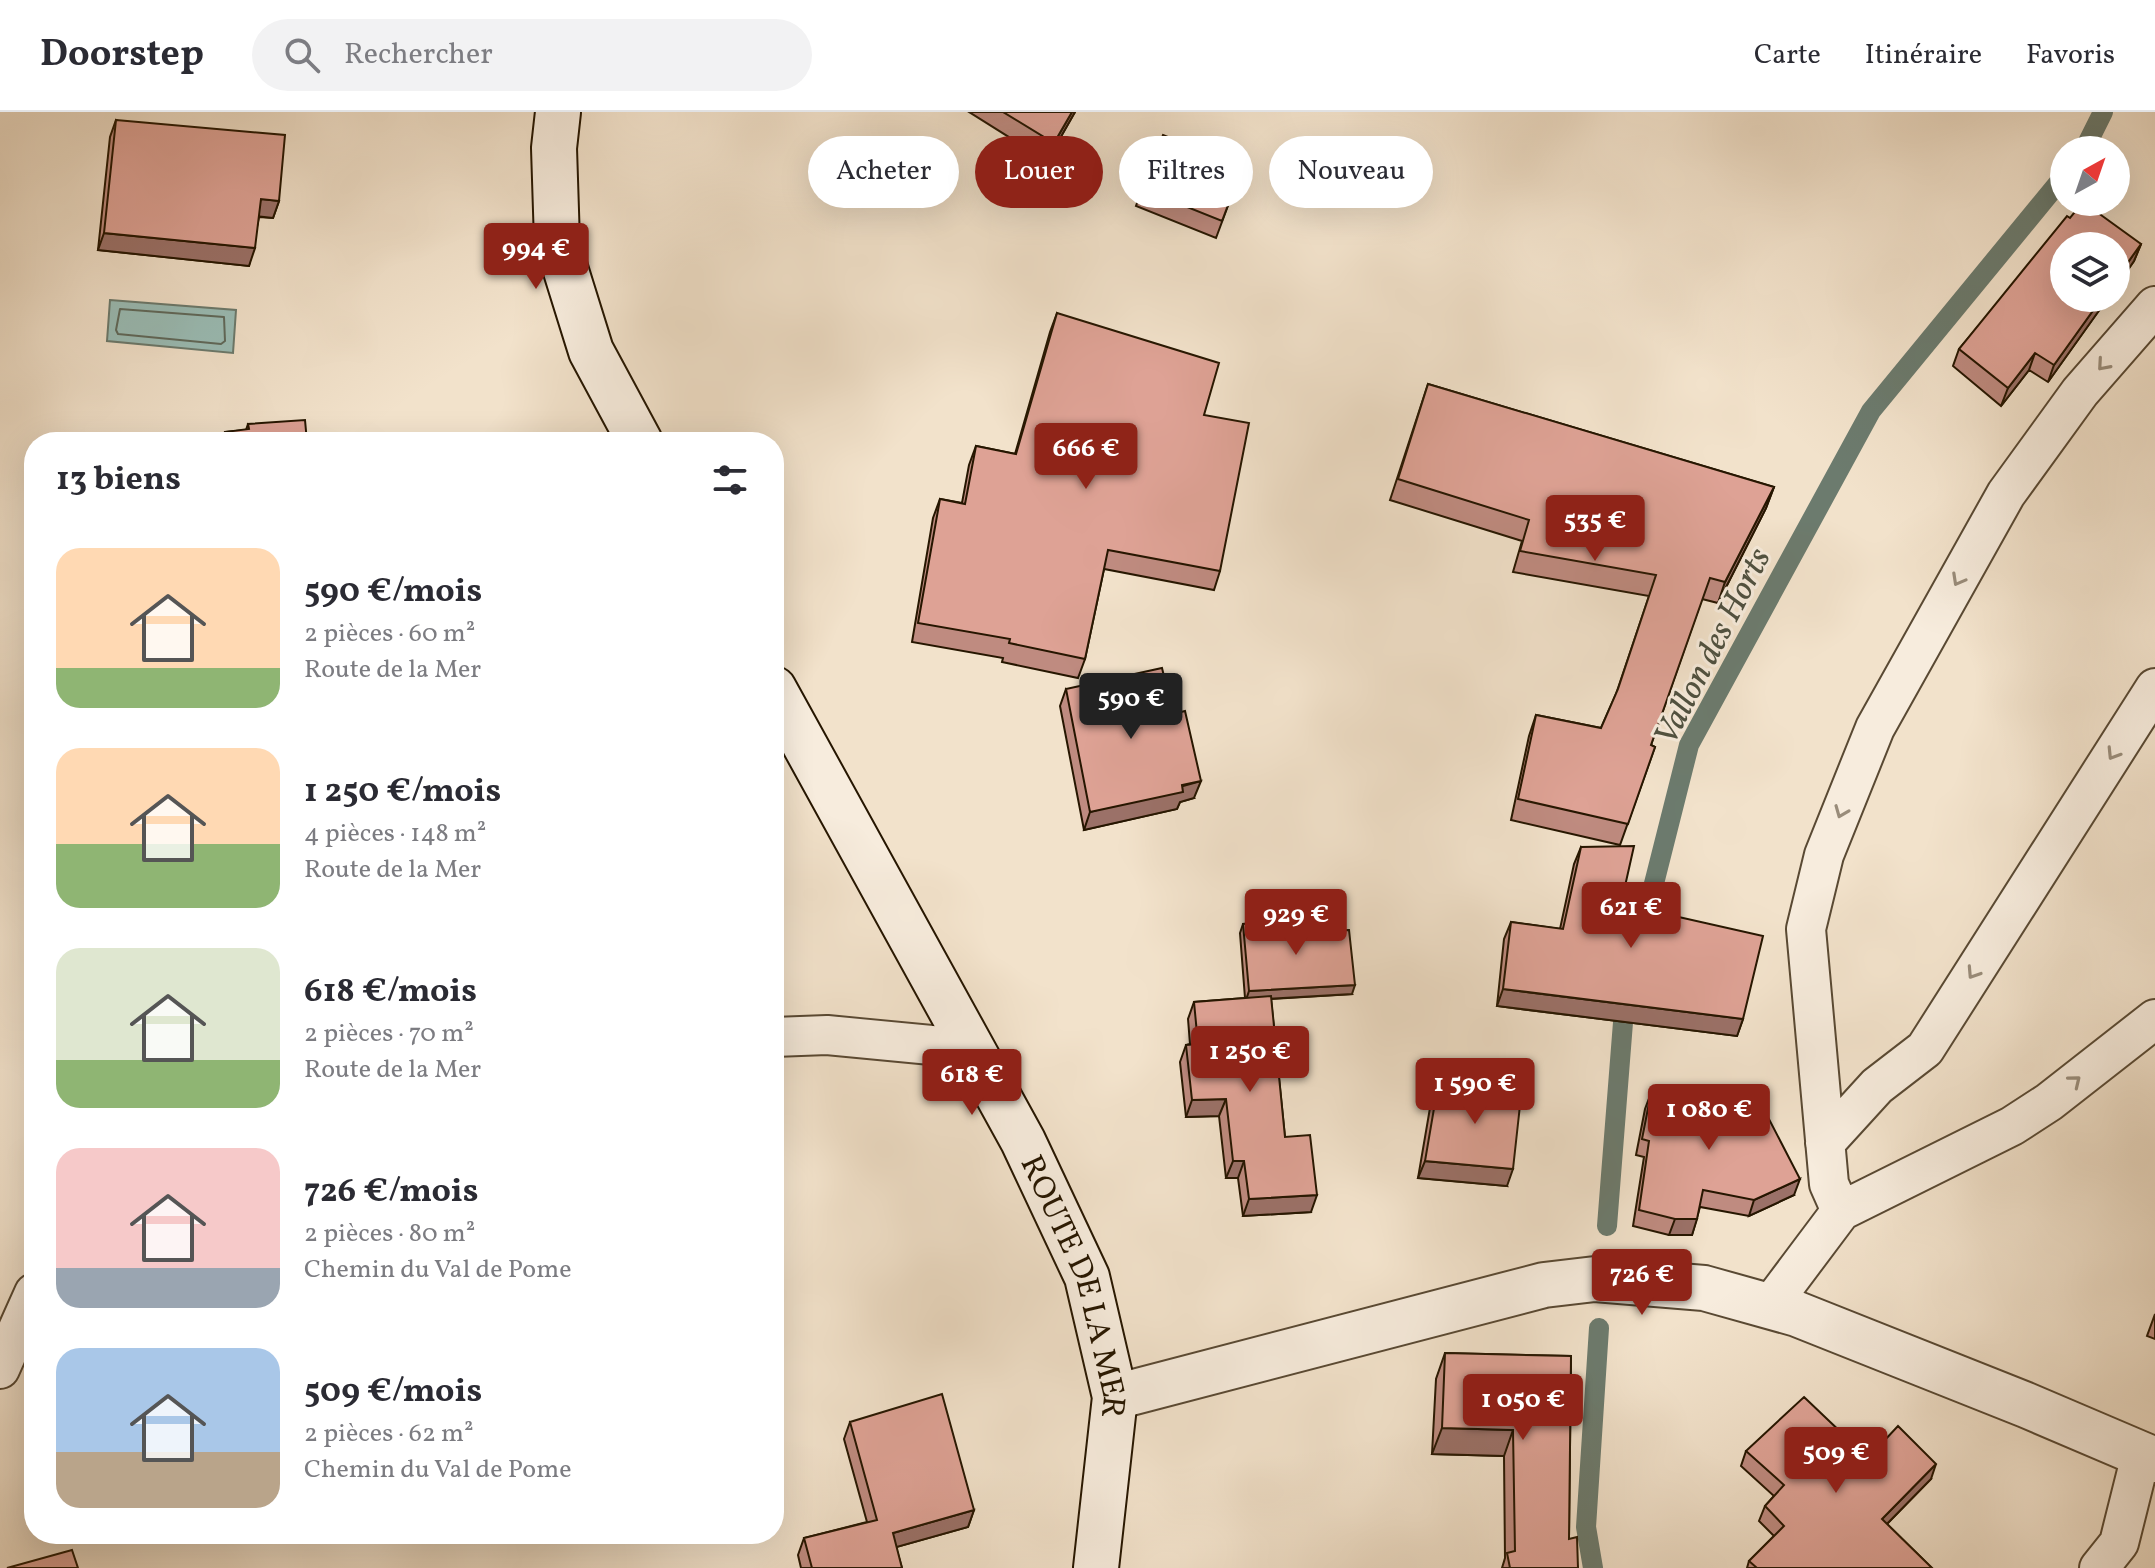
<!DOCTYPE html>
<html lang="fr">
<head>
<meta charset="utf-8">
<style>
  body { margin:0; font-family:Vollkorn,serif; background:#f2f2f3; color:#2b2b33; height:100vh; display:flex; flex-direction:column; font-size:30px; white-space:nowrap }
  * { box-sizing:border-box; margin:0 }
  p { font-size:26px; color:#7c7c81 }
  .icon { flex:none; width:44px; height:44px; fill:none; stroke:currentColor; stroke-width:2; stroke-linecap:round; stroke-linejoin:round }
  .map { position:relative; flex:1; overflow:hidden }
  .side { position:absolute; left:24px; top:320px; width:760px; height:1112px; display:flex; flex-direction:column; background:#fff; border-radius:32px; box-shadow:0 8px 32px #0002 }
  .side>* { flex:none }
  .hud { position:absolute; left:808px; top:24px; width:760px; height:72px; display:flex; gap:16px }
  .needle { width:52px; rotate:40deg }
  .buttons { position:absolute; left:2050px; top:24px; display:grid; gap:16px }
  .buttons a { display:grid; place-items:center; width:80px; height:80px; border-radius:50%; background:#fff; box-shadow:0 8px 32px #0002; font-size:40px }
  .price { position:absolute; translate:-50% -68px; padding:0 18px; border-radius:8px; background:#8f2418; color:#fff; font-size:26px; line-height:52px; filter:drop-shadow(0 2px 4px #0008) }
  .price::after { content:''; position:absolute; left:50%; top:48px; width:24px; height:18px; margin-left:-12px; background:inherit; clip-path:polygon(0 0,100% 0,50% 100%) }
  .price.current { background:#222; color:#fff }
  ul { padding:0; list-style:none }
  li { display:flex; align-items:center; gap:24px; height:200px; padding:0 32px }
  li span { display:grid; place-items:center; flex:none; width:224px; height:160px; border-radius:24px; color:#555 }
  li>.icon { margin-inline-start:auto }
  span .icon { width:96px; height:96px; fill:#fffc; stroke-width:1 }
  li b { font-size:34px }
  h2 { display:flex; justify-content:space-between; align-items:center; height:96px; padding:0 32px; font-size:34px }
  .pill { padding:0 28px; border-radius:36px; background:#fff; box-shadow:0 8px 32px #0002; font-size:28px; line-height:72px }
  .pill.current { background:#8f2418; color:#fff }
  header { display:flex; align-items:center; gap:48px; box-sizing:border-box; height:112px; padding:0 40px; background:#fff; border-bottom:2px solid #e1e1e2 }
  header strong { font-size:38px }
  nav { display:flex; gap:44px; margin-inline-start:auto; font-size:28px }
  .search { width:560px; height:72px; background:#f2f2f3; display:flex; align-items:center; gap:20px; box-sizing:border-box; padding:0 28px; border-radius:44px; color:#7c7c81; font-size:30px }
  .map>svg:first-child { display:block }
</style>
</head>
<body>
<header>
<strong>Doorstep</strong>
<div class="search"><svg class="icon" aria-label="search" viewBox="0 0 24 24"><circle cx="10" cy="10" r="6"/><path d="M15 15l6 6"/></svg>Rechercher</div>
<nav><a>Carte</a><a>Itinéraire</a><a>Favoris</a></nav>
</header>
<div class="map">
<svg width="2155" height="1456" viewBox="0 0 2155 1456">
  <rect width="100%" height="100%" fill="#f2e2cb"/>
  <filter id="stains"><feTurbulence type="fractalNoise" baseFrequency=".0025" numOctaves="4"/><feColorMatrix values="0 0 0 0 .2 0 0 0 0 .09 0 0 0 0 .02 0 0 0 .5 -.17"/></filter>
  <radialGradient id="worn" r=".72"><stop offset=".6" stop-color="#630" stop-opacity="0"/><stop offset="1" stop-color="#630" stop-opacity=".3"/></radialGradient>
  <!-- water -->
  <path fill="#9bbeb7" stroke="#6c7b6e" stroke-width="2" d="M110 188 236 198 233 241 107 229Z"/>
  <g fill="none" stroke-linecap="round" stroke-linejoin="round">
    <!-- shore -->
    <path stroke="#606a5c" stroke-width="2" d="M120 197 224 205 225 229 221 232 118 222 116 218Z"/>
    <!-- stream -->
    <path stroke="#6c7b6e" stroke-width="20" d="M2084 38 2103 0
      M1641 823 1689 633 1871 299 2064 64
      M1607 1114 1625 885
      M1593 1456 1586 1415 1599 1216"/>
    <!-- lane casing -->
    <g stroke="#594933" stroke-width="42">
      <path id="lane" d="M774 925 827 923 973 937
        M1825 1031 1877 974 1925 937 2155 576
        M1841 1099 1829 1072 1806 817 1824 743 1875 616 2006 382 2080 280 2155 194
        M1769 1195 1841 1099 2012 1014 2049 990 2155 907
        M0 1257 34 1181
        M2099 1456 2119 1431 2141 1343"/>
    </g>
    <!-- street casing -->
    <g stroke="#594933" stroke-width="48">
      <path id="street" d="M1115 1285 1544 1173 1595 1167 1704 1176 1797 1202 2026 1293 2155 1348"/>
    </g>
    <!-- secondary casing -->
    <g stroke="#261600" stroke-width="48">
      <g id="secondary">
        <path d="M558 0 554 36 557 130 591 239 640 330"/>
        <path id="s1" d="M774 577 1023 1029 1087 1165 1115 1285 1096 1456"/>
      </g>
    </g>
    <!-- lane -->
    <use href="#lane" stroke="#f7ecdd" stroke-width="38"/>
    <!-- street -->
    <use href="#street" stroke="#f7ecdd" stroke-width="44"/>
    <!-- secondary -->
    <use href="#secondary" stroke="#f7ecdd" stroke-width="44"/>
  </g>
  <!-- wall -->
  <path fill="#bf8b80" stroke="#261600" stroke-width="2" d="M969 0H1075L1047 49Z
    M116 8 279 89 273 106 259 105 249 154 98 138 110 25Z
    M1242 56 1216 126 1136 94 1142 77Z
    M2070 106 2141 132 2134 149 2048 270 2029 258 2001 294 1953 254 1959 237Z
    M1057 201 1204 303 1220 459 1214 478 1104 457 1085 547 1078 566 1002 550 1003 546 912 530 933 406 940 387 962 391 969 353 976 334 1015 342 1050 220Z
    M1428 272 1774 375 1766 396 1718 491 1702 487 1651 633 1655 635 1620 733 1511 708 1529 624 1536 603 1601 616 1616 582 1649 484 1513 460 1522 429 1390 388Z
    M248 312 307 330H222L225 320 246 318Z
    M1066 577 1194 686 1180 690 1177 697 1084 718 1060 594Z
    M1581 735 1621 792 1743 907 1737 924 1497 894 1504 827 1511 810 1560 817 1574 752Z
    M1243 812 1302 819 1352 882 1271 887 1285 1025 1311 1100 1243 1104 1238 1066H1226L1219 1004 1186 1005 1180 950 1186 933 1190 932 1188 907 1194 890 1245 886 1240 821Z
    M1438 973 1507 1074 1418 1066 1431 990Z
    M1651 981 1794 1083 1749 1104 1700 1095 1692 1123H1669L1633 1114 1644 1045 1636 1043 1645 997Z
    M2155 1202V1227L2147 1224Z
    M1445 1241 1571 1244 1569 1427 1578 1456H1502L1505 1446 1504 1344 1432 1342 1436 1267Z
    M850 1310 974 1398 968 1415 896 1435 902 1456H801L798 1443 804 1426 867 1410 844 1327Z
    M1746 1339 1868 1346 1931 1367 1887 1412 1932 1456H1747L1749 1449 1774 1424 1759 1409 1765 1394 1774 1384 1741 1354Z"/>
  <!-- shaded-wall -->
  <path fill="#9b7168" stroke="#261600" stroke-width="2" d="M1072 0H1075L1047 49 1054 31Z
    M261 87 279 89 273 106 255 104Z
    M104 121 255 136 249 154 98 138Z
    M2141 132 2134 149 2116 175V167Z
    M2102 186H2108L2048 270 2054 253Z
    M2035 241 2029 258 2001 294 2008 276Z
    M1774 375 1766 396 1718 491 1725 470Z
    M1201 669 1194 686 1180 690 1177 697 1084 718 1090 700Z
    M1355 873 1352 882 1246 888 1249 879Z
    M1503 877 1743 907 1737 924 1497 894Z
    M1226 987 1219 1004 1186 1005 1192 988Z
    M1233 1049H1244L1238 1066H1226Z
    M1425 1049 1513 1057 1507 1074 1418 1066Z
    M1800 1067 1794 1083 1749 1104 1754 1088Z
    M1317 1083 1311 1100 1243 1104 1249 1087Z
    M1675 1107H1697L1692 1123H1669Z
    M1442 1316 1513 1318 1504 1344 1432 1342Z
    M1936 1352 1931 1367 1877 1422 1882 1407Z
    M974 1398 968 1415 886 1438 893 1421Z"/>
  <!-- building -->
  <path fill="#dea295" stroke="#261600" stroke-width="2" d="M1003 0H1072L1054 31Z
    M116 8 285 23 279 89 261 87 255 136 104 121Z
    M1163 23 1242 56 1222 109 1142 77Z
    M2083 90 2141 132 2116 167V134H2064V186H2102L2054 253 2035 241 2008 276 1959 237 2067 104 2070 106Z
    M1057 201 1219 251 1204 303 1249 311 1220 459 1108 438 1085 547 1009 531 1010 527 918 511 940 387 965 392 976 334 1016 342Z
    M1428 272 1774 375 1725 470 1710 466 1651 633 1655 635 1628 712 1518 687 1536 603 1601 616 1618 577 1656 463 1520 439 1529 408 1398 367Z
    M305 308 307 330H227L225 320 249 317 248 312Z
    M1162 556 1173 602 1185 599 1201 669 1182 673 1183 680 1090 700 1066 577Z
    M1634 734 1621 792 1763 824 1743 907 1503 877 1511 810 1563 817 1581 735Z
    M1301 806 1302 819 1349 818 1355 873 1249 879 1243 812Z
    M1271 884 1285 1025 1310 1023 1317 1083 1249 1087 1244 1049H1233L1226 987 1192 988 1186 933 1198 932 1194 890Z
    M1438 973 1522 975 1513 1057 1425 1049Z
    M1651 981 1757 984 1800 1067 1754 1088 1703 1078 1697 1107H1675L1639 1098 1649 1029 1642 1027Z
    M1445 1241 1571 1244 1569 1427 1577 1425 1578 1456H1510L1507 1441 1515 1439 1513 1318 1442 1316Z
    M942 1282 974 1398 893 1421 902 1456H812L804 1426 877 1408 850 1310Z
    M1804 1285 1868 1346 1898 1314 1936 1352 1882 1407 1932 1456H1757L1749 1449 1784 1414 1765 1394 1784 1373 1746 1339Z
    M72 1438 78 1456H7Z"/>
  <!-- one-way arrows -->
  <defs><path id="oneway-chevron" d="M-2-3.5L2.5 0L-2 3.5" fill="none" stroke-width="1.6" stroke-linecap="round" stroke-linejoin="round" transform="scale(2)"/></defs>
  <g stroke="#998c7a">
    <use href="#oneway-chevron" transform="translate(2103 253) rotate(131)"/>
    <use href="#oneway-chevron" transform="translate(1958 468) rotate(119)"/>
    <use href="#oneway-chevron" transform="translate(2113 642) rotate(122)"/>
    <use href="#oneway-chevron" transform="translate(1841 700) rotate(112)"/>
    <use href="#oneway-chevron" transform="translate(1973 861) rotate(123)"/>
    <use href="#oneway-chevron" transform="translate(2075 969) rotate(-39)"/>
  </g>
  <g text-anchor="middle" stroke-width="6" stroke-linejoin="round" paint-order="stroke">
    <!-- street labels -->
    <g font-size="32" fill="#261600" stroke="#f7ecdd">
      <text dy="11" stroke="none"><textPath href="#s1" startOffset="672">ROUTE DE LA MER</textPath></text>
    </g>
    <!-- water labels -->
    <g font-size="34" font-style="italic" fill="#4f5140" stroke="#f7ecdd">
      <text transform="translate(1711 534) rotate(-63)" y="12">Vallon des Horts</text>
    </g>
  </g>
  <rect width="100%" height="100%" filter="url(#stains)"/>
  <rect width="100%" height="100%" fill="url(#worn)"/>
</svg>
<div class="buttons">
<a><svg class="needle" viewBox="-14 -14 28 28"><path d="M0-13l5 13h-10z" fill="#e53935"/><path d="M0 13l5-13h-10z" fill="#7c7c81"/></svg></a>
<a><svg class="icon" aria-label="layers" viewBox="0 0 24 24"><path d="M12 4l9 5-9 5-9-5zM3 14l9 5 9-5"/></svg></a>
</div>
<b class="price" style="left:536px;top:179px">994 €</b>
<b class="price" style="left:1086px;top:379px">666 €</b>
<b class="price" style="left:1595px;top:451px">535 €</b>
<b class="price current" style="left:1131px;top:629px">590 €</b>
<b class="price" style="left:1631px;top:838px">621 €</b>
<b class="price" style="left:1296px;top:845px">929 €</b>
<b class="price" style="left:1250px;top:982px">1 250 €</b>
<b class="price" style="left:972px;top:1005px">618 €</b>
<b class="price" style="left:1475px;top:1014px">1 590 €</b>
<b class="price" style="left:1709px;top:1040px">1 080 €</b>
<b class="price" style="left:1642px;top:1205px">726 €</b>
<b class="price" style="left:1523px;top:1330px">1 050 €</b>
<b class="price" style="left:1836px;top:1383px">509 €</b>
<div class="hud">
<a class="pill">Acheter</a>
<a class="pill current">Louer</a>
<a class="pill">Filtres</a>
<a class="pill">Nouveau</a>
</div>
<section class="side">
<h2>13 biens<svg class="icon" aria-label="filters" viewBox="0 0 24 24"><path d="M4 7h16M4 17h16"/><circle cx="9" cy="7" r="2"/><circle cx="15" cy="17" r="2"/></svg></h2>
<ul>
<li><span style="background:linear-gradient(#ffd9b3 75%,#8fb573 0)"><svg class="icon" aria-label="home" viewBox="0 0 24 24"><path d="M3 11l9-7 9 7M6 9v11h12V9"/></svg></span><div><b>590 €/mois</b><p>2 pièces · 60 m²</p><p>Route de la Mer</p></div></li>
<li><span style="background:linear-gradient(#ffd9b3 60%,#8fb573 0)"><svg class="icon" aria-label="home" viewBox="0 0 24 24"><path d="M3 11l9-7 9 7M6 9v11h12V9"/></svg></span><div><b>1 250 €/mois</b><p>4 pièces · 148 m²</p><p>Route de la Mer</p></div></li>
<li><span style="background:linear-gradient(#dfe7d0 70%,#8fb573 0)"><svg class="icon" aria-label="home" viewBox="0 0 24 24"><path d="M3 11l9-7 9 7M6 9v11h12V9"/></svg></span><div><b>618 €/mois</b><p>2 pièces · 70 m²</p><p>Route de la Mer</p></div></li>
<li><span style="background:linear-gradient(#f6c9c9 75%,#9aa5b1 0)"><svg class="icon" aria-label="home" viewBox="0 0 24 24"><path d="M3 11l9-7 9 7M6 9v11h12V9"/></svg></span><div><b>726 €/mois</b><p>2 pièces · 80 m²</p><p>Chemin du Val de Pome</p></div></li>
<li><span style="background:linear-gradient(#a9c7e8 65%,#b9a48a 0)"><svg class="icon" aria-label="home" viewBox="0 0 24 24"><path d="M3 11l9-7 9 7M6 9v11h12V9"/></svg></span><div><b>509 €/mois</b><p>2 pièces · 62 m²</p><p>Chemin du Val de Pome</p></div></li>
</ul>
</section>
</div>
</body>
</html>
